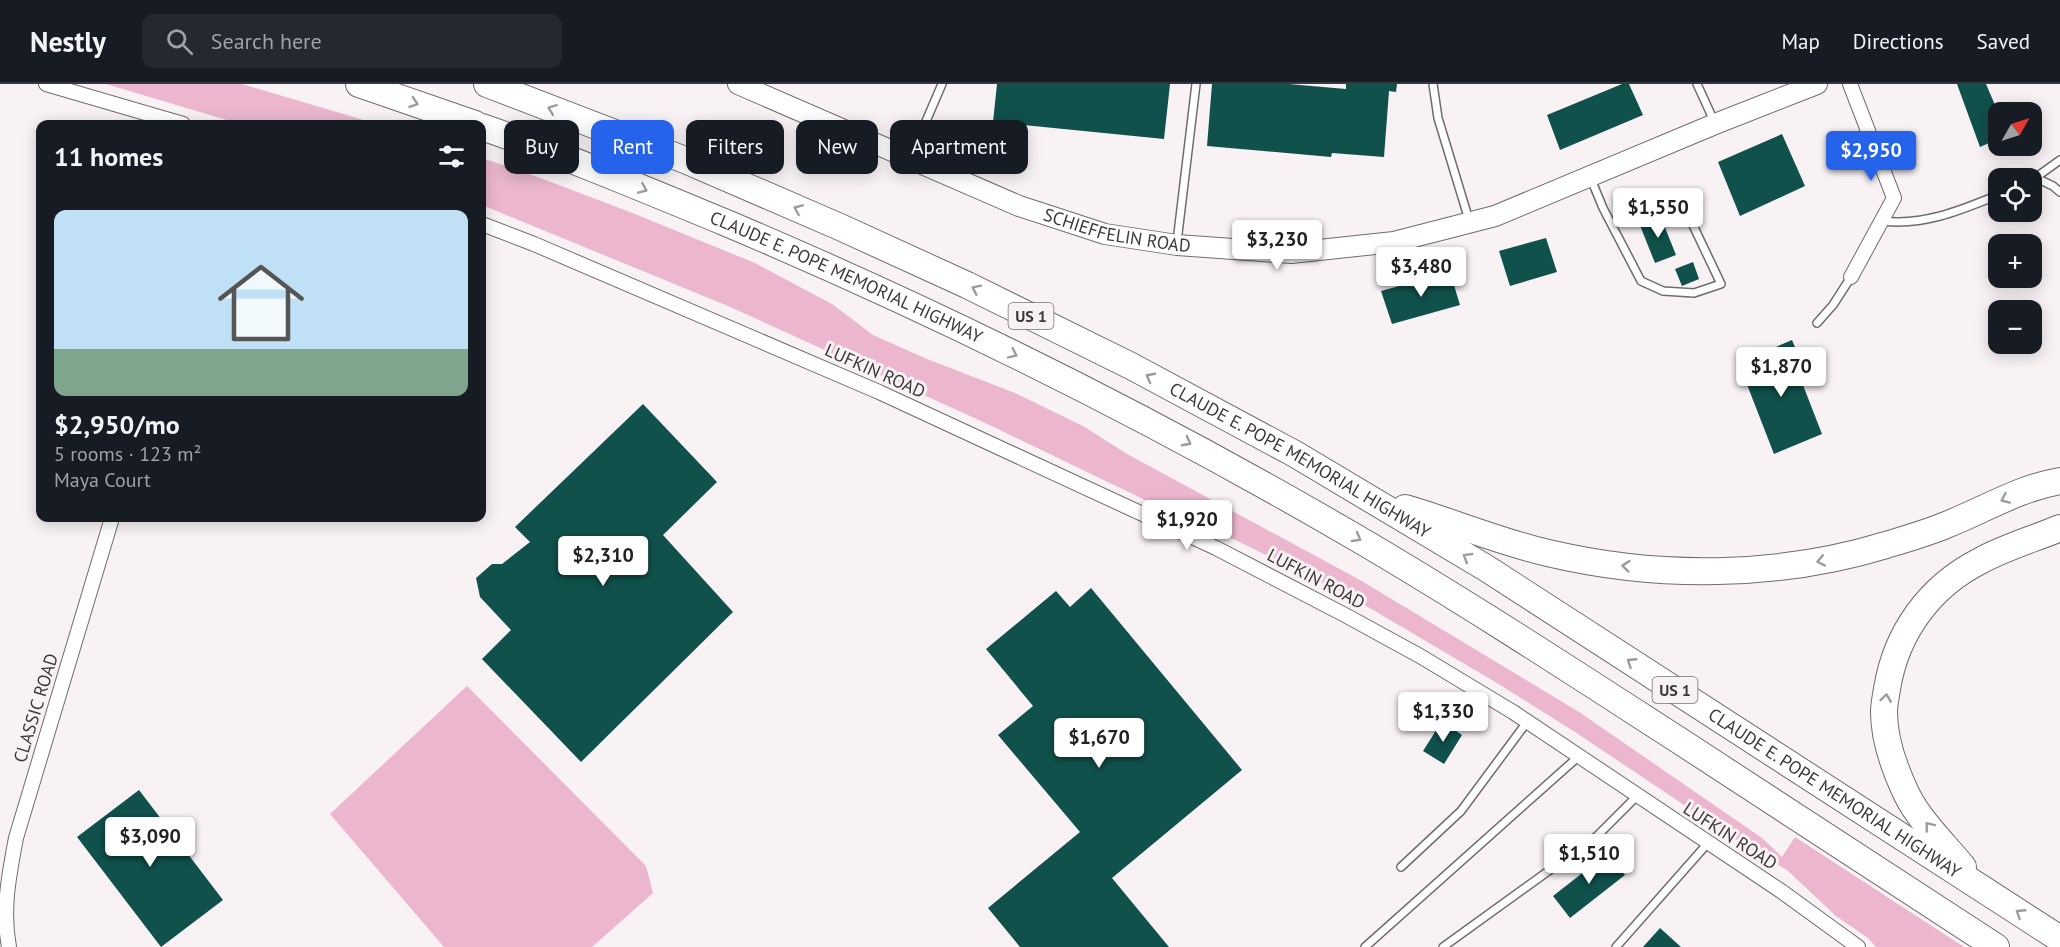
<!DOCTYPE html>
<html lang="en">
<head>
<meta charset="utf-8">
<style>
  body { margin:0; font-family:"PT Sans",sans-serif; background:#242831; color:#f1f3f6; height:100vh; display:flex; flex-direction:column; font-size:22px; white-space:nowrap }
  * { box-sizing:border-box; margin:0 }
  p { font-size:20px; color:#9ea1a6 }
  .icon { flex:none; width:33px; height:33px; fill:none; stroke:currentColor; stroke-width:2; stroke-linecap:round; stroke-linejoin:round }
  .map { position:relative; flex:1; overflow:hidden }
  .drawer { position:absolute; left:36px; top:36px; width:450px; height:402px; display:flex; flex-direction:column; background:#171b24; border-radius:12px; box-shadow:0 3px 15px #0003 }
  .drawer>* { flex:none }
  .hud { position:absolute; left:504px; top:36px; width:570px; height:54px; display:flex; gap:12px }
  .needle { width:39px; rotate:51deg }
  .controls { position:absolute; left:1988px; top:18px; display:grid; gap:12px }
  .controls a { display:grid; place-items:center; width:54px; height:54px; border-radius:12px; background:#171b24; box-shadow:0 3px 15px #0003; font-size:30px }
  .price { position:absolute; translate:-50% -51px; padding:0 14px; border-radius:6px; background:#fff; color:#222; font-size:20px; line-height:39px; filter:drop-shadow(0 2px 3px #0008) }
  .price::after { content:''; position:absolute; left:50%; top:36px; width:18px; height:14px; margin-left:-9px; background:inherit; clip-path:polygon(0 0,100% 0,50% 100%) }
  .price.on { background:#2563eb; color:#fff }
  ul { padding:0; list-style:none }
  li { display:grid; align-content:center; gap:12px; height:318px; padding:0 18px }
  li span { display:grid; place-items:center; height:186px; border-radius:12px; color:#555 }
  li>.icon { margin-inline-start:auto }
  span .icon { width:108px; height:108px; fill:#fffc; stroke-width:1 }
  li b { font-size:26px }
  h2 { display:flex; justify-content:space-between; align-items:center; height:72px; padding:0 18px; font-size:26px }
  .tag { padding:0 21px; border-radius:12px; background:#171b24; box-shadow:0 3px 15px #0003; font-size:21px; line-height:54px }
  .tag.on { background:#2563eb; color:#fff }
  header { display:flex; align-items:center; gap:36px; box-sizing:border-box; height:84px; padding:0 30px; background:#171b24; border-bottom:2px solid #363941 }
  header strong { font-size:28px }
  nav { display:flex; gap:33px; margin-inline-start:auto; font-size:21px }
  .search { width:420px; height:54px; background:#242831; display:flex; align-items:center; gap:15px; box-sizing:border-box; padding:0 21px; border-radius:12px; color:#9ea1a6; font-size:22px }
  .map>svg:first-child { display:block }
</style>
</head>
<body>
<header>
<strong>Nestly</strong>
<div class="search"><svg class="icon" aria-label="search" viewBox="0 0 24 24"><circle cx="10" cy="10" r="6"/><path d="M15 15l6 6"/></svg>Search here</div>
<nav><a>Map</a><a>Directions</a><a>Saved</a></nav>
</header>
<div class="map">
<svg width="2060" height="863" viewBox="0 0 2060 863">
  <rect width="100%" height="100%" fill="#f8f2f5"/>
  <!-- green -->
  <path fill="#ebb6ce" d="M106 0H242L377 40H240Z
    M482 74 535 92 635 130 755 179 832 220 873 251 927 275 1015 309 1083 342 1127 370 1360 496 1579 628 1762 754 1782 773 1795 753 1964 863H1876L1868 854 1836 832 1787 786 1753 767 1575 648 1497 599 1351 513 1221 449 1172 429 981 337 728 222 482 121Z
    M467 602 646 782 653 809 592 863H444L330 730Z"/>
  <!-- building -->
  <path fill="#10514b" d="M997 0H1170L1164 55 993 38Z
    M1212 0H1289L1346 5V0H1397L1396 8 1389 7 1384 73 1332 69 1331 73 1207 62Z
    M1622 0H1629L1643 31 1560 66 1547 31Z
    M1957 0H1986L1998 28V55L1980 63Z
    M1782 50 1805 102 1740 132 1718 78Z
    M1660 131 1676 171 1655 179 1639 139Z
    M1546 154 1557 188 1510 202 1499 167Z
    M1693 178 1699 195 1682 202 1675 185Z
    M1450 188 1460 221 1392 240 1381 207Z
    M1792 256 1800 275 1794 278 1822 350 1774 370 1739 280 1772 268 1771 265Z
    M643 320 717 398 663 451 733 528 581 678 482 575 511 546 480 513 476 494 492 480H502L530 458 515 443Z
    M1091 504 1242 686 1112 794 1169 863H1020L988 824 1080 748 998 651 1033 622 986 565 1056 507 1070 523Z
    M1442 637 1462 651 1444 680 1423 667Z
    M139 706 223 816 161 863 77 753Z
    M1608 769 1625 791 1570 834 1553 812Z
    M1660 844 1681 863H1643Z"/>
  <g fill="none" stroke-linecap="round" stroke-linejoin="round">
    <!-- lane casing -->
    <g stroke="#706b6d" stroke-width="10">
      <path id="lane" d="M1433 0 1438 34 1469 136
        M1697 0 1714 37
        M911 72 942 0
        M2036 94 2053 102 2060 108
        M1591 95 1603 124 1641 197 1663 207 1694 209 1721 200 1691 137
        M2031 97 2060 76
        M1883 137C1924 142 1961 126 1998 111
        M1177 158 1196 0
        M1817 239 1833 221 1851 193
        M1401 783 1461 727 1527 638
        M1365 863 1578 673
        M1443 863 1597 752 1637 712
        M1616 863 1708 759"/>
    </g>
    <!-- street casing -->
    <g stroke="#706b6d" stroke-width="16">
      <path id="street" d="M46 0 183 40
        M1850 0 1894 114 1851 193
        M482 140 534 160 879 308 1216 464 1345 531 1420 572 1513 628 1781 807 1858 863
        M9 863C2 826 9 791 16 754L112 434"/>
    </g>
    <!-- secondary casing -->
    <g stroke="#706b6d" stroke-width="22">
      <g id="secondary">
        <path id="s1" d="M738 0 1019 122 1105 150 1177 161 1291 169 1394 158 1495 132 1715 40 1817 0"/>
      </g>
    </g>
    <!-- highway casing -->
    <g stroke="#706b6d" stroke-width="28">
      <g id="highway">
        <path d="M359 0 475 40"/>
        <path id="s2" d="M487 0 685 76 840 143 967 201 1131 282 1295 370 1486 484 2060 855"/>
        <path id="s3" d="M482 43C563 71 644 105 724 138 942 230 1155 336 1360 456 1469 520 1576 590 1683 659 1787 727 1891 795 1996 863"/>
        <path d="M1405 424C1453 438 1500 458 1548 469 1658 495 1778 494 1886 461 1906 455 1927 449 1946 441 1984 426 2019 404 2060 397"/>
        <path d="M1963 783C1944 760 1920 737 1907 711 1895 686 1884 656 1884 628 1884 620 1886 612 1887 605 1896 549 1929 503 1980 477 2005 463 2034 455 2060 444"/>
      </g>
    </g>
    <!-- lane -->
    <use href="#lane" stroke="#fff" stroke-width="7"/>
    <!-- street -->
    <use href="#street" stroke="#fff" stroke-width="14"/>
    <!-- secondary -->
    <use href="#secondary" stroke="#fff" stroke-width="20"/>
    <!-- highway -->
    <use href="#highway" stroke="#fff" stroke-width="26"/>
  </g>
  <!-- one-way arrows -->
  <defs><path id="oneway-chevron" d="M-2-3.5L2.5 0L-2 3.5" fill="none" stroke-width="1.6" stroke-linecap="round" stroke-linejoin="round" transform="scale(1.5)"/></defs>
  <g stroke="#9d9c9c">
    <use href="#oneway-chevron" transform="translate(414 19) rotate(19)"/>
    <use href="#oneway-chevron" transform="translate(552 25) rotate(-159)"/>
    <use href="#oneway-chevron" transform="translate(643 105) rotate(23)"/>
    <use href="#oneway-chevron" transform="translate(798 125) rotate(-157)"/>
    <use href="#oneway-chevron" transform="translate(976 205) rotate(-154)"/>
    <use href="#oneway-chevron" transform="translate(1013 270) rotate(26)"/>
    <use href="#oneway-chevron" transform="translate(1150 293) rotate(-152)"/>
    <use href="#oneway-chevron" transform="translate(1187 358) rotate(28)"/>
    <use href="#oneway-chevron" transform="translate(2005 415) rotate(156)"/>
    <use href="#oneway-chevron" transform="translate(1357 454) rotate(30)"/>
    <use href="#oneway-chevron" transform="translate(1467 473) rotate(-149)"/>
    <use href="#oneway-chevron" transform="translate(1821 477) rotate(169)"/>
    <use href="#oneway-chevron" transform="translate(1626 482) rotate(-174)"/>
    <use href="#oneway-chevron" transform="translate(1631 578) rotate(-147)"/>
    <use href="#oneway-chevron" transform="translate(1886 614) rotate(-82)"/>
    <use href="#oneway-chevron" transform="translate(1929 742) rotate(-128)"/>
    <use href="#oneway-chevron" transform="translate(2020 829) rotate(-147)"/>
  </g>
  <g text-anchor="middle" stroke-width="6" stroke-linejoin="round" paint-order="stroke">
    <!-- shield labels -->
    <g fill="#f8f2f5" stroke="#747072" stroke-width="1.5">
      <rect x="1008.5" y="219" width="45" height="26" rx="4.5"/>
      <rect x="1652.5" y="593" width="45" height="26" rx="4.5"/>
    </g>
    <g font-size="16" font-weight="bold" fill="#3b393a">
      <text x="1031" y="238">US 1</text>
      <text x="1675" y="612">US 1</text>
    </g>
    <!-- street labels -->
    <g font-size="18" fill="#3b393a" stroke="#f8f2f5">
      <text dy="6" stroke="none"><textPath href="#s1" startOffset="408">SCHIEFFELIN ROAD</textPath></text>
      <text dy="6" stroke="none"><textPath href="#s3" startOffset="394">CLAUDE E. POPE MEMORIAL HIGHWAY</textPath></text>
      <text transform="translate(875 287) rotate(24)" y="6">LUFKIN ROAD</text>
      <text dy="6" stroke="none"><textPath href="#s2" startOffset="897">CLAUDE E. POPE MEMORIAL HIGHWAY</textPath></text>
      <text transform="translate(1316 495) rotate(28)" y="6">LUFKIN ROAD</text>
      <text transform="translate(36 624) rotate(-73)" y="6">CLASSIC ROAD</text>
      <text dy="6" stroke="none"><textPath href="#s2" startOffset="1527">CLAUDE E. POPE MEMORIAL HIGHWAY</textPath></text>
      <text transform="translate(1730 752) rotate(33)" y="6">LUFKIN ROAD</text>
    </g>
  </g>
</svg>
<div class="controls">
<a><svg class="needle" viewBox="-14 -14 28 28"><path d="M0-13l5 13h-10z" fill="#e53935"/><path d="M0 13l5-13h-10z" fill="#9ea1a6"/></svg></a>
<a><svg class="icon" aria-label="locate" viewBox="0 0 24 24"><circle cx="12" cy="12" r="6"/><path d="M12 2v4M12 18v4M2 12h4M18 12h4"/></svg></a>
<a>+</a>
<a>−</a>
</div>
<b class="price on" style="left:1871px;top:98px">$2,950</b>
<b class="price" style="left:1658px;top:155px">$1,550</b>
<b class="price" style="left:1277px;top:187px">$3,230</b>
<b class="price" style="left:1421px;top:214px">$3,480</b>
<b class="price" style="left:1781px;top:314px">$1,870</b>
<b class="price" style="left:1187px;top:467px">$1,920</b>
<b class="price" style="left:603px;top:503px">$2,310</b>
<b class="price" style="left:1443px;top:659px">$1,330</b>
<b class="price" style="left:1099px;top:685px">$1,670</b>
<b class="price" style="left:150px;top:784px">$3,090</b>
<b class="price" style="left:1589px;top:801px">$1,510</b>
<div class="hud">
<a class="tag">Buy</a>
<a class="tag on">Rent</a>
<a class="tag">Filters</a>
<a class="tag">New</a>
<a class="tag">Apartment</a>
</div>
<section class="drawer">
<h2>11 homes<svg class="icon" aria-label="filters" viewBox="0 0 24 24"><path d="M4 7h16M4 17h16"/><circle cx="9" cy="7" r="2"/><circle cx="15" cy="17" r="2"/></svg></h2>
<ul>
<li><span style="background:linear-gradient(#bfe0f5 75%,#7fa58c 0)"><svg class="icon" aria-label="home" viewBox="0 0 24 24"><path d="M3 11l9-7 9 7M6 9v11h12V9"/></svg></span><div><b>$2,950/mo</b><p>5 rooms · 123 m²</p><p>Maya Court</p></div></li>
</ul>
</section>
</div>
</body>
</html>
